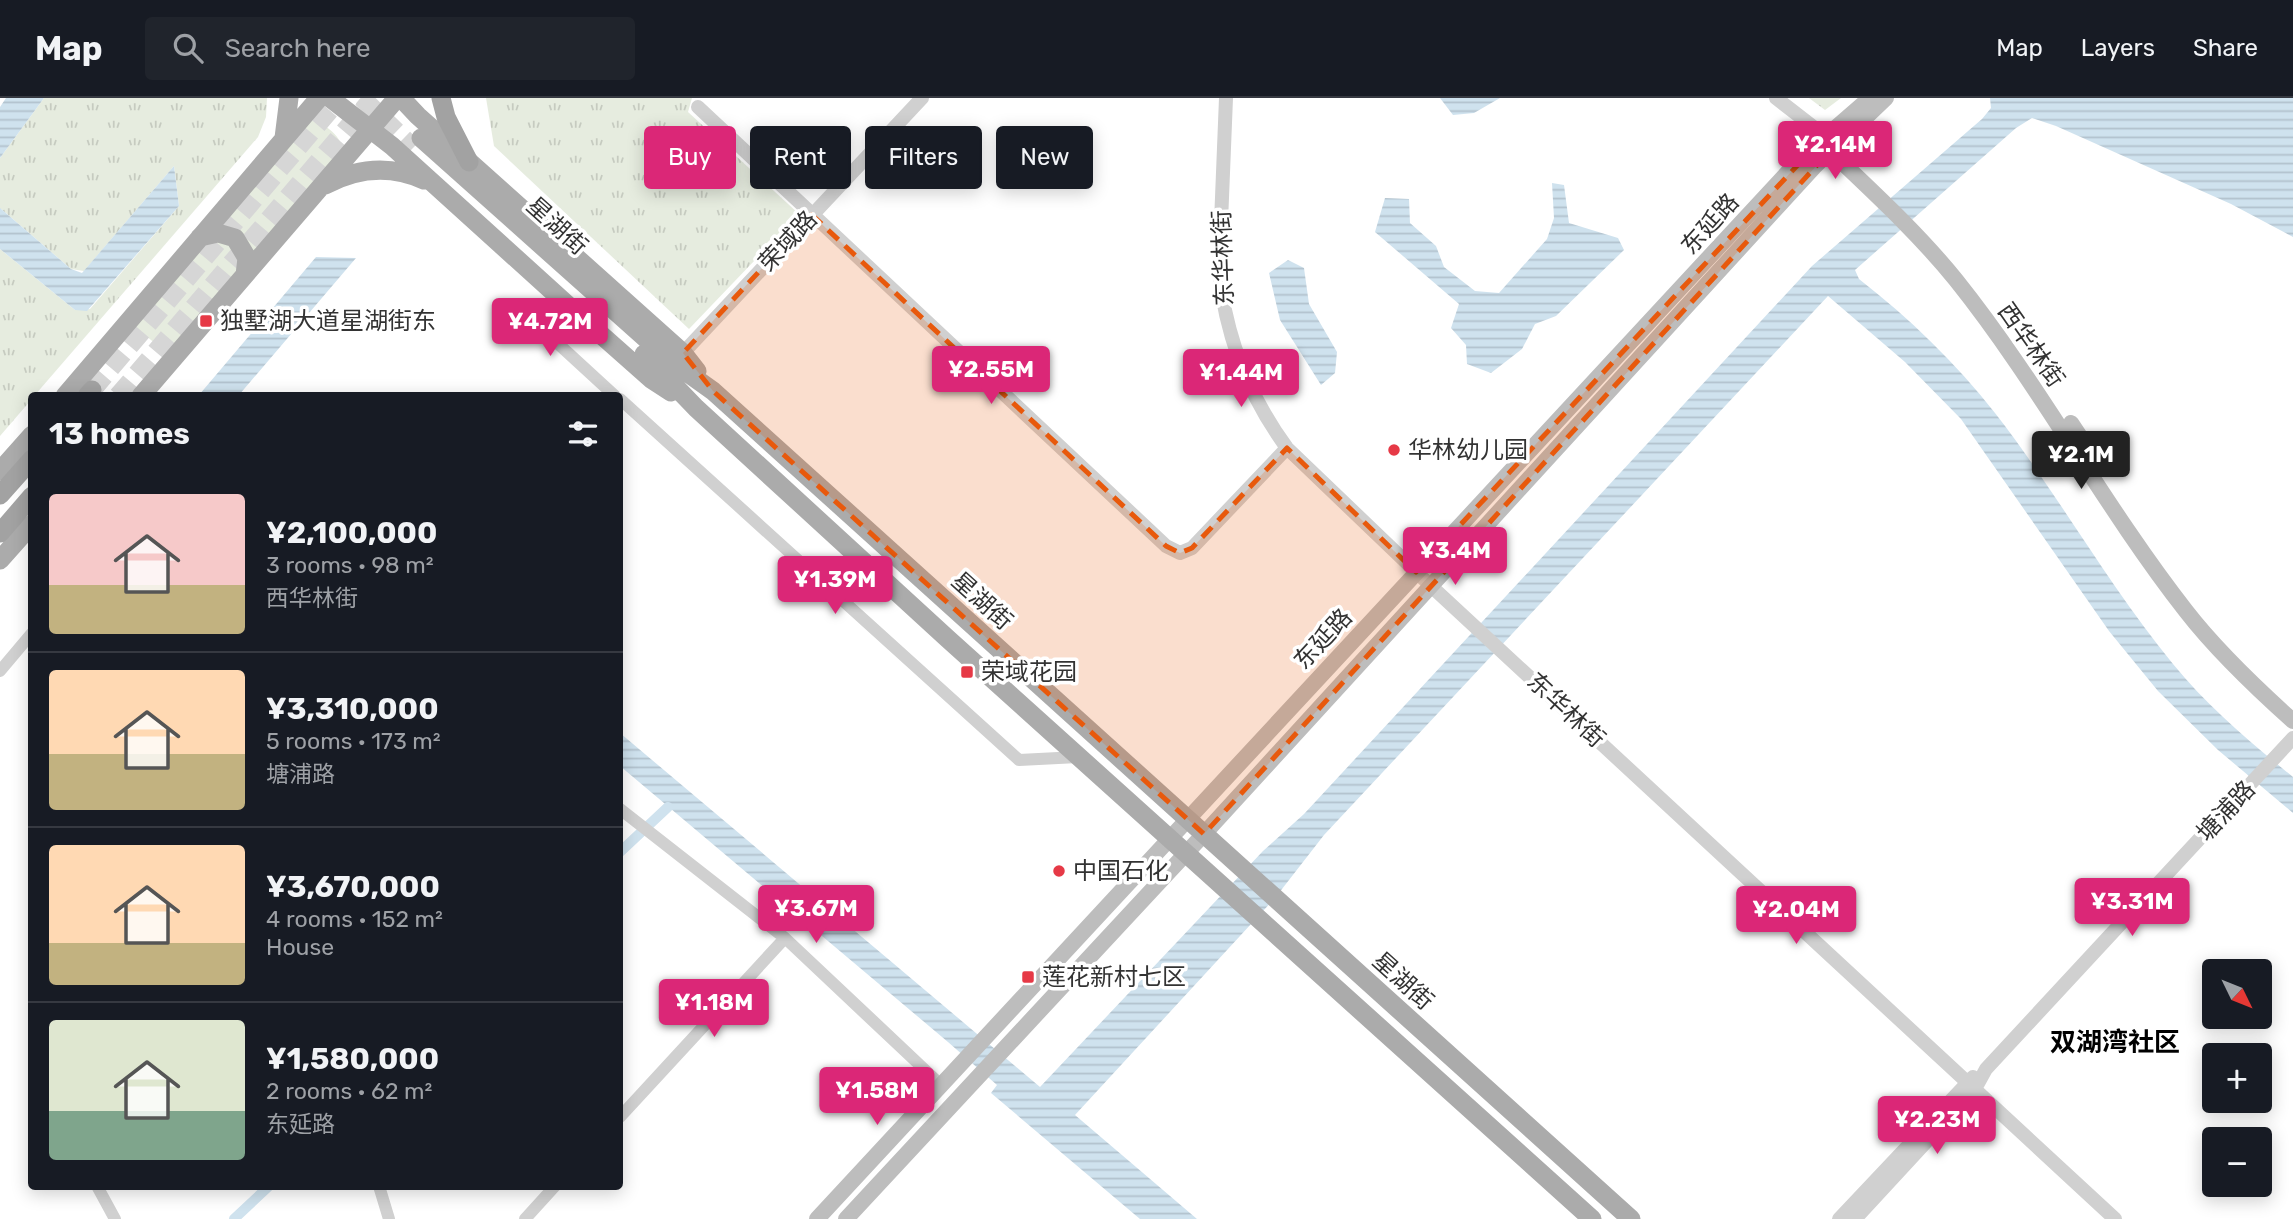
<!DOCTYPE html>
<html lang="en">
<head>
<meta charset="utf-8">
<style>
  body { margin:0; font-family:Rubik,"Noto Sans SC",sans-serif; background:#20242c; color:#f1f3f6; height:100vh; display:flex; flex-direction:column; font-size:26px; white-space:nowrap }
  * { box-sizing:border-box; margin:0 }
  p { font-size:23px; color:#9ea1a6 }
  .icon { flex:none; width:38px; height:38px; fill:none; stroke:currentColor; stroke-width:2; stroke-linecap:round; stroke-linejoin:round }
  .map { position:relative; flex:1; overflow:hidden }
  .details { position:absolute; left:28px; top:294px; width:595px; height:798px; display:flex; flex-direction:column; background:#171b24; border-radius:7px; box-shadow:0 4px 18px #0003 }
  .details>* { flex:none }
  .guide { position:absolute; left:644px; top:28px; width:665px; height:63px; display:flex; gap:14px }
  .needle { width:46px; rotate:133deg }
  .controls { position:absolute; left:2202px; top:861px; display:grid; gap:14px }
  .controls a { display:grid; place-items:center; width:70px; height:70px; border-radius:7px; background:#171b24; box-shadow:0 4px 18px #0003; font-size:35px }
  .price { position:absolute; translate:-50% -60px; padding:0 16px; border-radius:7px; background:#db2777; color:#fff; font-size:23px; line-height:46px; filter:drop-shadow(0 2px 4px #0008) }
  .price::after { content:''; position:absolute; left:50%; top:42px; width:21px; height:16px; margin-left:-10px; background:inherit; clip-path:polygon(0 0,100% 0,50% 100%) }
  .price.selected { background:#222; color:#fff }
  ul { padding:0; list-style:none }
  li { display:flex; align-items:center; gap:21px; height:175px; padding:0 21px }
  li+li { border-top:2px solid #363941 }
  li span { display:grid; place-items:center; flex:none; width:196px; height:140px; border-radius:7px; color:#555 }
  li>.icon { margin-inline-start:auto }
  span .icon { width:84px; height:84px; fill:#fffc; stroke-width:1 }
  li b { font-size:30px }
  h2 { display:flex; justify-content:space-between; align-items:center; height:84px; padding:0 21px; font-size:30px }
  .tag { padding:0 24px; border-radius:7px; background:#171b24; box-shadow:0 4px 18px #0003; font-size:24px; line-height:63px }
  .tag.selected { background:#db2777; color:#fff }
  header { display:flex; align-items:center; gap:42px; box-sizing:border-box; height:98px; padding:0 35px; background:#171b24; border-bottom:2px solid #363941 }
  header strong { font-size:33px }
  nav { display:flex; gap:38px; margin-inline-start:auto; font-size:24px }
  .search { width:490px; height:63px; background:#20242c; display:flex; align-items:center; gap:18px; box-sizing:border-box; padding:0 24px; border-radius:7px; color:#9ea1a6; font-size:26px }
  .map>svg:first-child { display:block }
</style>
</head>
<body>
<header>
<strong>Map</strong>
<div class="search"><svg class="icon" aria-label="search" viewBox="0 0 24 24"><circle cx="10" cy="10" r="6"/><path d="M15 15l6 6"/></svg>Search here</div>
<nav><a>Map</a><a>Layers</a><a>Share</a></nav>
</header>
<div class="map">
<svg width="2293" height="1121" viewBox="0 0 2293 1121">
  <defs>
    <pattern id="park-tufts" width="24" height="20" patternUnits="userSpaceOnUse" patternTransform="scale(1.75)"><rect width="24" height="20" fill="#e6ecdf"/><path d="M3 7l-1-3M5 7V3M7 7l1-3M15 17l-1-3M17 17v-4M19 17l1-3" fill="none" stroke="#c6cbc0"/></pattern>
    <pattern id="water-rules" width="6" height="5" patternUnits="userSpaceOnUse" patternTransform="scale(1.75)"><rect width="6" height="5" fill="#cfe2ee"/><path d="M0 2.5h6" fill="none" stroke="#b2c2cd"/></pattern>
  </defs>
  <rect width="100%" height="100%" fill="#fff"/>
  <!-- grass -->
  <path fill="#e6ecdf" d="M308 22C323 23 340 37 343 51L254 158 217 124Z
    M215 140 237 152 240 173 170 258 132 226 203 144Z"/>
  <!-- park -->
  <path fill="url(#park-tufts)" d="M44 0H267L266 19 258 39 35 297 32 298 31 302 0 338V151L75 212 90 211 179 108 174 68 84 173 71 171 0 110V60Z
    M486 0H692L688 14 799 116 689 231 494 48Z
    M1809 0H1841L1825 12Z"/>
  <!-- water -->
  <path fill="url(#water-rules)" d="M6 0H44L0 60V9Z
    M1440 0H1500L1474 15 1453 17Z
    M1990 0H2293V139L2231 106 2056 28 2032 20 2016 30 1855 172 1859 181C1909 220 1956 265 1995 315 2058 396 2108 487 2173 566 2208 609 2250 644 2293 679V715L2218 652 2158 593 2109 533 1961 321 1905 264 1828 198 1324 737 1275 800 1075 1017 1197 1121H1140L991 995 997 987 948 944 620 668V635L1040 989 1263 753 1304 716 1812 168 1982 21 1991 10Z
    M174 68 179 108 87 213 75 212 0 151V110L71 171 82 175Z
    M1552 85 1564 87 1569 125 1618 140 1624 152 1556 218 1535 226 1522 251 1491 275 1467 266 1466 247 1451 230 1459 206 1375 134 1385 100 1409 101 1410 125 1436 148 1444 169 1475 193 1499 195 1547 141 1554 120Z
    M316 159 356 160 239 297H199Z
    M1288 162 1304 170 1309 206 1337 254 1335 275 1321 287 1280 222 1269 175Z"/>
  <g fill="none" stroke-linecap="round" stroke-linejoin="round">
    <!-- canal -->
    <path stroke="#cfe2ee" stroke-width="10" d="M620 754 668 709
      M234 1121 269 1088"/>
    <!-- primary-tunnel -->
    <path stroke="#d6d6d6" stroke-width="19" stroke-dasharray="19 10" stroke-linecap="butt" d="M362 0 413 50"/>
    <!-- trunk-tunnel -->
    <path stroke="#d6d6d6" stroke-width="19" stroke-dasharray="19 10" stroke-linecap="butt" d="M92 292 340 0
      M118 298 373 0"/>
    <!-- minor -->
    <path stroke="#d0d0d0" stroke-width="12" d="M572 211 554 231V242L615 298
      M620 301 1019 662 1078 659
      M0 573 32 535
      M620 711 785 840 941 987
      M620 1019 785 840
      M97 1088 115 1121
      M379 1088 389 1121
      M525 1121 555 1088"/>
    <!-- tertiary -->
    <path stroke="#d0d0d0" stroke-width="14" d="M1226 0 1219 174C1226 239 1248 297 1287 350L1431 488 2115 1121
      M1776 0 1825 38
      M698 9 1166 448 1180 455 1192 450 1287 350
      M683 255 922 0
      M1839 1121 1973 979
      M1855 1121 1975 991 1986 971 2293 640"/>
    <!-- secondary -->
    <path stroke="#bdbdbd" stroke-width="16" d="M1827 43 1830 53C1873 94 1918 135 1956 182 2040 287 2103 407 2186 513 2217 553 2255 589 2293 623
      M2071 325 2101 370
      M817 1121 1802 59 1870 0
      M846 1121 1204 736 1814 69 1886 0"/>
    <!-- primary -->
    <path stroke="#ababab" stroke-width="19" d="M330 0 392 48 572 211 651 281 671 294
      M401 0 418 18 683 255 697 273
      M284 40 289 0
      M421 40 671 263 713 293 1631 1121
      M325 87C357 70 391 67 424 82
      M200 139 218 135 235 140 247 160 245 177
      M644 256 696 310 948 541 1592 1121
      M65 298 319 0
      M141 298 397 0
      M0 373 32 337
      M0 462 32 426"/>
    <!-- trunk -->
    <path stroke="#a2a2a2" stroke-width="19" d="M441 0 446 19 469 64
      M87 298 92 292
      M0 397 32 361
      M0 435 32 398"/>
  </g>
  <!-- marked area -->
  <path fill="#e8590c" fill-opacity="0.2" stroke="#e8590c" stroke-width="5" stroke-dasharray="14 9" stroke-linejoin="round" d="M1825 38 1830 53 1204 736 713 293 683 255 812 117 1166 448 1180 455 1192 450 1287 350 1416 474Z"/>
  <!-- markers -->
  <g fill="#e63946" stroke="#fff" stroke-width="2.5">
    <rect x="199" y="216" width="14" height="14" rx="3.5"/>
    <circle cx="1394" cy="352" r="7"/>
    <rect x="960" y="567" width="14" height="14" rx="3.5"/>
    <circle cx="1059" cy="773" r="7"/>
    <rect x="1021" y="872" width="14" height="14" rx="3.5"/>
  </g>
  <g text-anchor="middle" stroke-width="7" stroke-linejoin="round" paint-order="stroke">
    <!-- street labels -->
    <g font-size="24" fill="#333" stroke="#fff">
      <text transform="translate(1710 126) rotate(-48)" y="8">东延路</text>
      <text transform="translate(557 128) rotate(42)" y="8">星湖街</text>
      <text transform="translate(788 143) rotate(-47)" y="8">荣域路</text>
      <text transform="translate(1223 160) rotate(-92)" y="8">东华林街</text>
      <text transform="translate(2031 247) rotate(55)" y="8">西华林街</text>
      <text transform="translate(982 503) rotate(42)" y="8">星湖街</text>
      <text transform="translate(1323 541) rotate(-47)" y="8">东延路</text>
      <text transform="translate(1566 612) rotate(43)" y="8">东华林街</text>
      <text transform="translate(2226 713) rotate(-47)" y="8">塘浦路</text>
      <text transform="translate(1403 883) rotate(42)" y="8">星湖街</text>
    </g>
    <!-- poi labels -->
    <g font-size="24" fill="#333" stroke="#fff" text-anchor="start">
      <text x="220" y="231">独墅湖大道星湖街东</text>
      <text x="1408" y="360">华林幼儿园</text>
      <text x="981" y="582">荣域花园</text>
      <text x="1073" y="781">中国石化</text>
      <text x="1042" y="887">莲花新村七区</text>
    </g>
    <!-- neighbourhood labels -->
    <g font-size="26" font-weight="bold" fill="#000" stroke="#fff">
      <text x="2115" y="953">双湖湾社区</text>
    </g>
  </g>
</svg>
<div class="controls">
<a><svg class="needle" viewBox="-14 -14 28 28"><path d="M0-13l5 13h-10z" fill="#e53935"/><path d="M0 13l5-13h-10z" fill="#9ea1a6"/></svg></a>
<a>+</a>
<a>−</a>
</div>
<b class="price" style="left:1835px;top:83px">¥2.14M</b>
<b class="price" style="left:550px;top:260px">¥4.72M</b>
<b class="price" style="left:991px;top:308px">¥2.55M</b>
<b class="price" style="left:1241px;top:311px">¥1.44M</b>
<b class="price selected" style="left:2081px;top:393px">¥2.1M</b>
<b class="price" style="left:1455px;top:489px">¥3.4M</b>
<b class="price" style="left:835px;top:518px">¥1.39M</b>
<b class="price" style="left:2132px;top:840px">¥3.31M</b>
<b class="price" style="left:816px;top:847px">¥3.67M</b>
<b class="price" style="left:1796px;top:848px">¥2.04M</b>
<b class="price" style="left:714px;top:941px">¥1.18M</b>
<b class="price" style="left:877px;top:1029px">¥1.58M</b>
<b class="price" style="left:1937px;top:1058px">¥2.23M</b>
<div class="guide">
<a class="tag selected">Buy</a>
<a class="tag">Rent</a>
<a class="tag">Filters</a>
<a class="tag">New</a>
</div>
<section class="details">
<h2>13 homes<svg class="icon" aria-label="filters" viewBox="0 0 24 24"><path d="M4 7h16M4 17h16"/><circle cx="9" cy="7" r="2"/><circle cx="15" cy="17" r="2"/></svg></h2>
<ul>
<li><span style="background:linear-gradient(#f6c9c9 65%,#c2b280 0)"><svg class="icon" aria-label="home" viewBox="0 0 24 24"><path d="M3 11l9-7 9 7M6 9v11h12V9"/></svg></span><div><b>¥2,100,000</b><p>3 rooms · 98 m²</p><p>西华林街</p></div></li>
<li><span style="background:linear-gradient(#ffd9b3 60%,#c2b280 0)"><svg class="icon" aria-label="home" viewBox="0 0 24 24"><path d="M3 11l9-7 9 7M6 9v11h12V9"/></svg></span><div><b>¥3,310,000</b><p>5 rooms · 173 m²</p><p>塘浦路</p></div></li>
<li><span style="background:linear-gradient(#ffd9b3 70%,#c2b280 0)"><svg class="icon" aria-label="home" viewBox="0 0 24 24"><path d="M3 11l9-7 9 7M6 9v11h12V9"/></svg></span><div><b>¥3,670,000</b><p>4 rooms · 152 m²</p><p>House</p></div></li>
<li><span style="background:linear-gradient(#dfe7d0 65%,#7fa58c 0)"><svg class="icon" aria-label="home" viewBox="0 0 24 24"><path d="M3 11l9-7 9 7M6 9v11h12V9"/></svg></span><div><b>¥1,580,000</b><p>2 rooms · 62 m²</p><p>东延路</p></div></li>
</ul>
</section>
</div>
</body>
</html>
